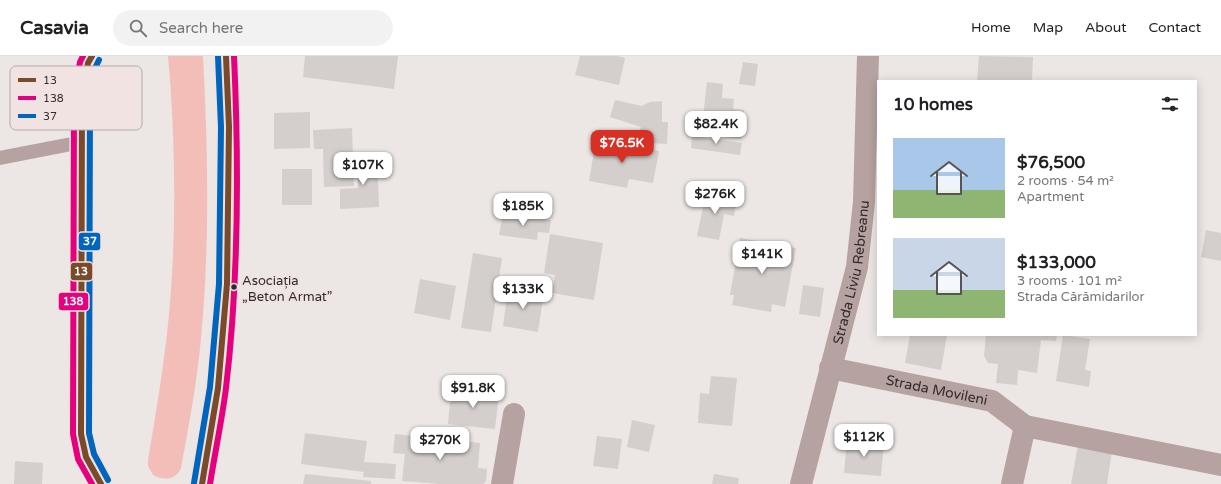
<!DOCTYPE html>
<html lang="en">
<head>
<meta charset="utf-8">
<style>
  body { margin:0; font-family:"Varela Round",sans-serif; background:#f2f2f2; color:#202124; height:100vh; display:flex; flex-direction:column; font-size:15px; white-space:nowrap }
  * { box-sizing:border-box; margin:0 }
  p { font-size:13px; color:#757577 }
  .icon { flex:none; width:22px; height:22px; fill:none; stroke:currentColor; stroke-width:2; stroke-linecap:round; stroke-linejoin:round }
  .map { position:relative; flex:1; overflow:hidden }
  .details { position:absolute; left:877px; top:24px; width:320px; height:256px; display:flex; flex-direction:column; background:#fff; border-radius:0px; box-shadow:0 2px 10px #0003 }
  .details>* { flex:none }
  .price { position:absolute; translate:-50% -34px; padding:0 9px; border-radius:8px; background:#fff; color:#222; font-size:13px; line-height:26px; filter:drop-shadow(0 1px 2px #0008) }
  .price::after { content:''; position:absolute; left:50%; top:24px; width:12px; height:9px; margin-left:-6px; background:inherit; clip-path:polygon(0 0,100% 0,50% 100%) }
  .price.selected { background:#d93025; color:#fff }
  ul { padding:0; list-style:none }
  li { display:flex; align-items:center; gap:12px; height:100px; padding:0 16px }
  li span { display:grid; place-items:center; flex:none; width:112px; height:80px; border-radius:0px; color:#555 }
  li>.icon { margin-inline-start:auto }
  span .icon { width:48px; height:48px; fill:#fffc; stroke-width:1 }
  li b { font-size:17px }
  h2 { display:flex; justify-content:space-between; align-items:center; height:48px; padding:0 16px; font-size:17px }
  header { display:flex; align-items:center; gap:24px; box-sizing:border-box; height:56px; padding:0 20px; background:#fff; border-bottom:1px solid #e0e0e0 }
  header strong { font-size:19px }
  nav { display:flex; gap:22px; margin-inline-start:auto; font-size:14px }
  .search { width:280px; height:36px; background:#f2f2f2; display:flex; align-items:center; gap:10px; box-sizing:border-box; padding:0 14px; border-radius:22px; color:#757577; font-size:15px }
  .map>svg:first-child { display:block }
</style>
</head>
<body>
<header>
<strong>Casavia</strong>
<div class="search"><svg class="icon" aria-label="search" viewBox="0 0 24 24"><circle cx="10" cy="10" r="6"/><path d="M15 15l6 6"/></svg>Search here</div>
<nav><a>Home</a><a>Map</a><a>About</a><a>Contact</a></nav>
</header>
<div class="map">
<svg width="1221" height="428" viewBox="0 0 1221 428">
  <rect width="100%" height="100%" fill="#ece6e4"/>
  <!-- green -->
  <path fill="#f4beb8" d="M168 0H203C208 94 210 189 201 282 197 326 189 369 181 412 176 424 164 425 153 419L148 410V404C155 362 162 321 167 278 177 189 176 89 168 0Z"/>
  <!-- building -->
  <path fill="#d4cfcd" d="M305 0H398L394 33 303 21Z
    M580 0H617L625 2 619 29 575 19Z
    M979 0 1033 1 1032 25H977Z
    M743 6 758 8 755 30 739 28Z
    M707 26 723 28 722 42 734 43 733 53 744 54 741 83 701 78Z
    M615 44 642 50 650 46 662 45V66H668L667 88 635 86 641 71 610 61Z
    M310 56V92L274 93V57Z
    M352 72 354 130 324 131 323 93H314L313 74Z
    M692 80 742 87 740 99 691 92Z
    M596 84 659 95 653 127 629 123 627 132 589 125Z
    M377 98 379 151 340 153V133L358 132 357 99Z
    M282 113H312V149H282Z
    M706 137 737 143 734 160 724 158 719 184 697 180Z
    M503 157 551 164 549 177 538 176 537 184 499 179Z
    M1206 174 1221 177V205L1201 201Z
    M550 178 603 187 594 244 552 237 555 219 544 217Z
    M740 182 796 192 785 251 772 248 771 256 732 249 734 239H730Z
    M473 197 502 202 491 276 461 272Z
    M420 223 456 230 450 264 414 257Z
    M803 229 824 232 820 261 799 258Z
    M508 232 544 237 538 276 503 270Z
    M910 279H947L941 314 905 307Z
    M986 279H1057L1056 285 1041 284 1037 317 1018 314 1017 329 996 327 998 308 988 307 984 300Z
    M1063 279 1090 283 1085 314 1091 315 1089 331 1056 325Z
    M711 320 737 322 732 370 698 367 700 337 709 338Z
    M451 334 499 338 495 373 448 368Z
    M632 364 655 369 649 396 627 391Z
    M305 377 367 385 364 406 396 408 395 423 363 421 364 416 301 408Z
    M395 378 480 387 478 412 487 413 486 425 483 428H439L402 425 405 398 393 397Z
    M597 380 622 383 618 413 593 410Z
    M847 384 884 386 881 420 844 417Z
    M1078 389 1112 395 1107 428H1071Z
    M15 405 43 407 42 428H14Z
    M305 418 371 425V428H303Z
    M714 418 739 422 738 428H712Z"/>
  <g fill="none" stroke-linecap="round" stroke-linejoin="round">
    <!-- service -->
    <path stroke="#b6a2a0" stroke-width="14" d="M92 0 88 7 82 42 81 378 86 401 101 428
      M0 102 82 86"/>
    <!-- minor -->
    <g stroke="#b6a2a0" stroke-width="22">
      <path id="s1" d="M830 312 992 345 1025 370 1221 409"/>
      <path d="M502 428 514 358"/>
      <path id="s2" d="M801 428 857 211 864 146 868 0"/>
      <path d="M1012 428 1025 370"/>
    </g>
    <!-- primary -->
    <path stroke="#b7a2a0" stroke-width="22" d="M202 428 218 332 227 228 229 71 226 0"/>
    <!-- bus-1 casing -->
    <g stroke="#f0e3e1" stroke-width="9">
      <path id="bus-1" d="M92 0 88 7 82 42 81 378 86 401 101 428
        M202 428 218 332 227 228 229 71 226 0"/>
    </g>
    <!-- bus-2 casing -->
    <g stroke="#f0e3e1" stroke-width="9">
      <path id="bus-2" d="M83 0 80 6 74 42 73 378 78 403 92 428
        M210 428C215 396 222 364 226 332 239 222 239 110 234 0"/>
    </g>
    <!-- bus-3 casing -->
    <g stroke="#f0e3e1" stroke-width="9">
      <path id="bus-3" d="M99 4 96 10 90 43 89 377 94 398 108 424
        M194 427 210 331 219 228 221 71 218 0"/>
    </g>
    <!-- bus-1 -->
    <use href="#bus-1" stroke="#7a4b2a" stroke-width="6"/>
    <!-- bus-2 -->
    <use href="#bus-2" stroke="#e5007d" stroke-width="6"/>
    <!-- bus-3 -->
    <use href="#bus-3" stroke="#0065bd" stroke-width="6"/>
  </g>
  <!-- markers -->
  <circle fill="#312c2b" stroke="#f0e3e1" stroke-width="1.5" cx="234" cy="231" r="3.5"/>
  <g text-anchor="middle" stroke-width="4" stroke-linejoin="round" paint-order="stroke">
    <!-- bus labels -->
    <g font-size="13" fill="#312c2b" stroke="#f0e3e1" text-anchor="start">
      <text x="242" y="229">Asociația<tspan x="242" dy="16">„Beton Armat”</tspan></text>
    </g>
    <!-- street labels -->
    <g font-size="14" fill="#312c2b" stroke="#f0e3e1">
      <text dy="5" stroke="none"><textPath href="#s2" startOffset="218">Strada Liviu Rebreanu</textPath></text>
      <text dy="5" stroke="none"><textPath href="#s1" startOffset="109">Strada Movileni</textPath></text>
    </g>
  </g>
  <!-- legend -->
  <rect x="10" y="10" width="132" height="64" rx="6" fill="#f0e3e1" stroke="#b7acaa" stroke-width="1"/>
  <rect x="18" y="22" width="18" height="4" fill="#7a4b2a"/>
  <rect x="18" y="40" width="18" height="4" fill="#e5007d"/>
  <rect x="18" y="58" width="18" height="4" fill="#0065bd"/>
  <g font-size="11" fill="#312c2b">
    <text x="43" y="28">13</text>
    <text x="43" y="46">138</text>
    <text x="43" y="64">37</text>
  </g>
  <g stroke="#f0e3e1" stroke-width="1.5">
    <rect x="78" y="176" width="23" height="19" rx="4" fill="#0065bd"/>
    <rect x="70" y="206" width="23" height="19" rx="4" fill="#7a4b2a"/>
    <rect x="58" y="236" width="31" height="19" rx="4" fill="#e5007d"/>
  </g>
  <g font-size="11" text-anchor="middle" font-weight="bold" fill="#fff">
    <text x="90" y="189">37</text>
    <text x="81" y="219">13</text>
    <text x="73" y="249">138</text>
  </g>
</svg>
<b class="price" style="left:716px;top:89px">$82.4K</b>
<b class="price selected" style="left:622px;top:108px">$76.5K</b>
<b class="price" style="left:363px;top:130px">$107K</b>
<b class="price" style="left:715px;top:159px">$276K</b>
<b class="price" style="left:523px;top:171px">$185K</b>
<b class="price" style="left:762px;top:219px">$141K</b>
<b class="price" style="left:523px;top:254px">$133K</b>
<b class="price" style="left:473px;top:353px">$91.8K</b>
<b class="price" style="left:864px;top:402px">$112K</b>
<b class="price" style="left:440px;top:405px">$270K</b>
<section class="details">
<h2>10 homes<svg class="icon" aria-label="filters" viewBox="0 0 24 24"><path d="M4 7h16M4 17h16"/><circle cx="9" cy="7" r="2"/><circle cx="15" cy="17" r="2"/></svg></h2>
<ul>
<li><span style="background:linear-gradient(#a9c7e8 65%,#8fb573 0)"><svg class="icon" aria-label="home" viewBox="0 0 24 24"><path d="M3 11l9-7 9 7M6 9v11h12V9"/></svg></span><div><b>$76,500</b><p>2 rooms · 54 m²</p><p>Apartment</p></div></li>
<li><span style="background:linear-gradient(#c9d6e8 65%,#8fb573 0)"><svg class="icon" aria-label="home" viewBox="0 0 24 24"><path d="M3 11l9-7 9 7M6 9v11h12V9"/></svg></span><div><b>$133,000</b><p>3 rooms · 101 m²</p><p>Strada Cărămidarilor</p></div></li>
</ul>
</section>
</div>
</body>
</html>
